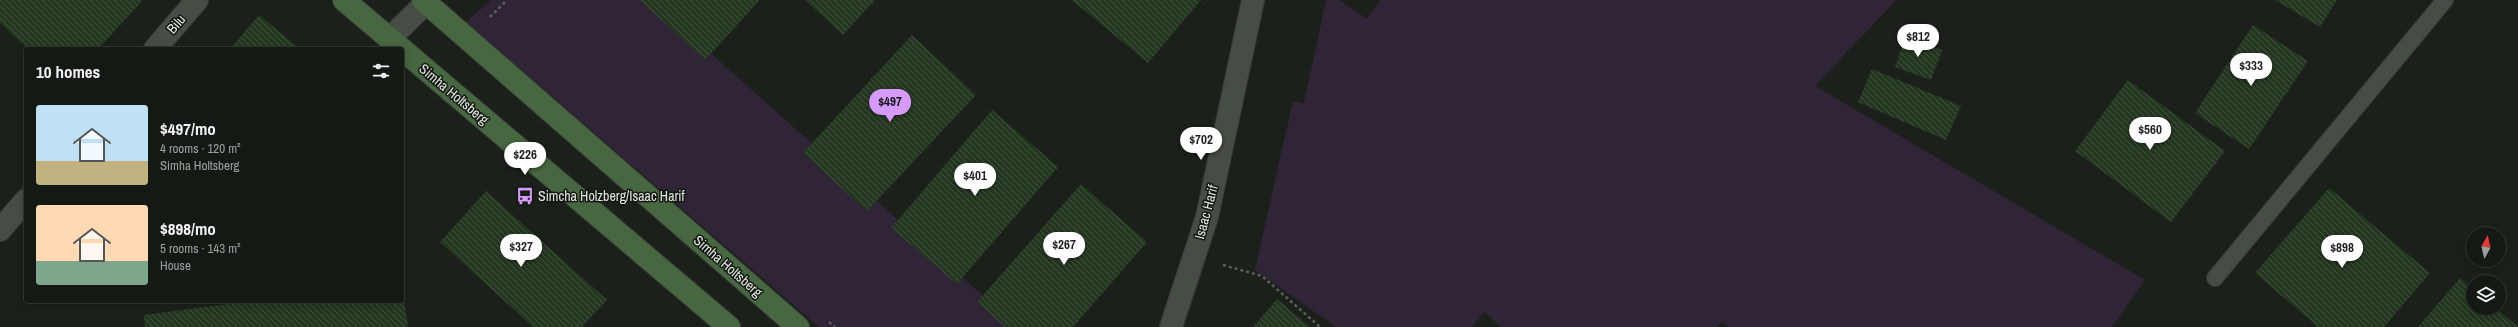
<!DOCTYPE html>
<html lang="en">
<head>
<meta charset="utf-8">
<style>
  body { margin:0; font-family:"Archivo Narrow",sans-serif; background:#212622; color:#f1f3f6; height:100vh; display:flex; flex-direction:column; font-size:15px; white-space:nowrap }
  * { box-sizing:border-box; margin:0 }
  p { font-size:13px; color:#9da0a0 }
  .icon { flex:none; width:22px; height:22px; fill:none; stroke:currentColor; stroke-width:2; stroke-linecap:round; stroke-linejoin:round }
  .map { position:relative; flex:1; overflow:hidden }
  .panel { position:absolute; left:24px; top:47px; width:380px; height:256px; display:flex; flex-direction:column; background:#141914; border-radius:4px; box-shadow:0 2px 10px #0003,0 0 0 1px #333834 }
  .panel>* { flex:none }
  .needle { width:26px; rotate:8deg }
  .buttons { position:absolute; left:2466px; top:227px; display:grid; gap:8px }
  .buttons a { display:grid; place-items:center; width:40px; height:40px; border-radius:50%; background:#141914; box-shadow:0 2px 10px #0003,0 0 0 1px #333834; font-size:20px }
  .price { position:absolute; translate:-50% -34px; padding:0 9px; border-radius:14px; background:#fff; color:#222; font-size:13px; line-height:26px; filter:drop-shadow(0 1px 2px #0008) }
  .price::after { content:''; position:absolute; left:50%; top:24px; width:12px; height:9px; margin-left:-6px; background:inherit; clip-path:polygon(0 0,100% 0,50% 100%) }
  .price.on { background:#d69bfa; color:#111 }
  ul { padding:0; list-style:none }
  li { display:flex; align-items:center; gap:12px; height:100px; padding:0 12px }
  li span { display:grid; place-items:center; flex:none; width:112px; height:80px; border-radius:4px; color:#555 }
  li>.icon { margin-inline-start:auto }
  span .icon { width:48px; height:48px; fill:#fffc; stroke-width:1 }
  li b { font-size:17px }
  h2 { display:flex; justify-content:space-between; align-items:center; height:48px; padding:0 12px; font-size:17px }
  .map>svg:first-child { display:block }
</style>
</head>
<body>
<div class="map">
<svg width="2518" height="327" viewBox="0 0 2518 327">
  <defs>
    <pattern id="building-back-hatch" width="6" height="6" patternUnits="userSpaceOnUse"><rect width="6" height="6" fill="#243720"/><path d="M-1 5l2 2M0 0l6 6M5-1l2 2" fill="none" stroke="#445440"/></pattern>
  </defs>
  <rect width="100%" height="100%" fill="#1b211a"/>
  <!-- green -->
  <path fill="#302537" d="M491 0H651L1018 327H819L466 22Z
    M1326 0H1339L1367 19 1380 0H1896L1815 86 2145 280 2112 327H1729L1722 322 1717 327H1501L1484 312 1472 327H1336L1255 270 1293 101 1304 103Z"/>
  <!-- building -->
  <path fill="url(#building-back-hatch)" d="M0 0H143L98 49H28L0 23Z
    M640 0H760L705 60Z
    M805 0H875L843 35Z
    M1072 0H1201L1148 63Z
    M2275 0H2337L2320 27Z
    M259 15 300 49H230Z
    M2253 25 2308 61 2249 149 2195 113Z
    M912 35 976 95 867 211 803 153Z
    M1905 37 1942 50 1931 80 1895 67Z
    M1872 69 1961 106 1946 140 1858 102Z
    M2128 80 2225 151 2171 222 2075 151Z
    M992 110 1058 167 957 284 891 228Z
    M1081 184 1147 242 1073 327H1005L977 302Z
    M2329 188 2430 273 2384 327H2318L2255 273Z
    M486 191 607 300 582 327H533L440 242Z
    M2460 278 2473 289V308H2496L2518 327H2418Z
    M402 288 408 327H145L144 315 249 301H402Z
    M1277 299 1310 327H1253Z"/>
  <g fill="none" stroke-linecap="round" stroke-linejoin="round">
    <!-- lane casing -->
    <g stroke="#373b36" stroke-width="18">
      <path id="lane" d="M2215 278 2445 0"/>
    </g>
    <!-- street casing -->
    <g stroke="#373b36" stroke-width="24">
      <path id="street" d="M390 38 429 0
        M155 49 197 0
        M0 230 26 200
        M1171 327 1207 217 1253 0"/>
    </g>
    <!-- secondary casing -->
    <g stroke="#373b36" stroke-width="24">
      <path id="secondary" d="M344 0 729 327
        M423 0 798 327"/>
    </g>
    <!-- path -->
    <path stroke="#595f58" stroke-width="2.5" stroke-dasharray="3 3" stroke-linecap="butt" d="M490 17 507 0
      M1223 265 1262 276 1320 327
      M829 322 835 327"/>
    <!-- lane -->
    <use href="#lane" stroke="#464d45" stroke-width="16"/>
    <!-- street -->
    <use href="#street" stroke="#464d45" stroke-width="22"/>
    <!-- secondary -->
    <use href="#secondary" stroke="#46673f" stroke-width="22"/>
  </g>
  <!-- icons -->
  <defs>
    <g id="bus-bare" transform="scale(1.38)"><path d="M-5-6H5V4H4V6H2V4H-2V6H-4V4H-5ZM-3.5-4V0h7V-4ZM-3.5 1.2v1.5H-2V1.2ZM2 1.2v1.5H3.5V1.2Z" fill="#d69bfa" stroke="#121811" stroke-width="2.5" paint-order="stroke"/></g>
  </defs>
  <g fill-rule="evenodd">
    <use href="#bus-bare" x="525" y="196"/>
  </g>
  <g text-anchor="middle" stroke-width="3" stroke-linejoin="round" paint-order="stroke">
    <!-- street labels -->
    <g font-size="14" fill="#e3e7e2" stroke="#121811">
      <text transform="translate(176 24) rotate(-49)" y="5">Bilu</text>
      <text transform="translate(454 94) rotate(40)" y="5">Simha Holtsberg</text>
      <text transform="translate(1206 212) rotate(-75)" y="5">Isaac Harif</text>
      <text transform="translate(728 266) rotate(41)" y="5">Simha Holtsberg</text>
    </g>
    <!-- poi labels -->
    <g font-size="14" fill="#e3e7e2" stroke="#121811" text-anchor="start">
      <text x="538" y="201">Simcha Holzberg/Isaac Harif</text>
    </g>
  </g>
</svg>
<div class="buttons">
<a><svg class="needle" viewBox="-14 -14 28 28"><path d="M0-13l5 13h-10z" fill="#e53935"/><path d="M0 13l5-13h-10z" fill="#9da0a0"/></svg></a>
<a><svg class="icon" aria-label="layers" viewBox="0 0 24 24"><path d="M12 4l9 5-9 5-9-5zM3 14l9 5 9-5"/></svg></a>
</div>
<b class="price" style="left:1918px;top:58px">$812</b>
<b class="price" style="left:2251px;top:87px">$333</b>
<b class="price on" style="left:890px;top:123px">$497</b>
<b class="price" style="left:2150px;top:151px">$560</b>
<b class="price" style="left:1201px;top:161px">$702</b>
<b class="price" style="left:525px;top:176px">$226</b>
<b class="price" style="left:975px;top:197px">$401</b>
<b class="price" style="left:1064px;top:266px">$267</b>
<b class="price" style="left:521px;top:268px">$327</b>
<b class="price" style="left:2342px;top:269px">$898</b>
<section class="panel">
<h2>10 homes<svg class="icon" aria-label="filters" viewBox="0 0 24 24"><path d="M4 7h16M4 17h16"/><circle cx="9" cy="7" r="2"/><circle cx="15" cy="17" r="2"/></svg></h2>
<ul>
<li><span style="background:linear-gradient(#bfe0f5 70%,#c2b280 0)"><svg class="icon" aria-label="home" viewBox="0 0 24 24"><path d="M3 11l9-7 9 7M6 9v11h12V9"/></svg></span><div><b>$497/mo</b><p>4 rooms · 120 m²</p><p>Simha Holtsberg</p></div></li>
<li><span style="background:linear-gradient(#ffd9b3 70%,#7fa58c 0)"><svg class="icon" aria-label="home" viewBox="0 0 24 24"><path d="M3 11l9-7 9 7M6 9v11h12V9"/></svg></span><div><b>$898/mo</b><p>5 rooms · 143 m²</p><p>House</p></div></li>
</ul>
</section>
</div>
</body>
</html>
